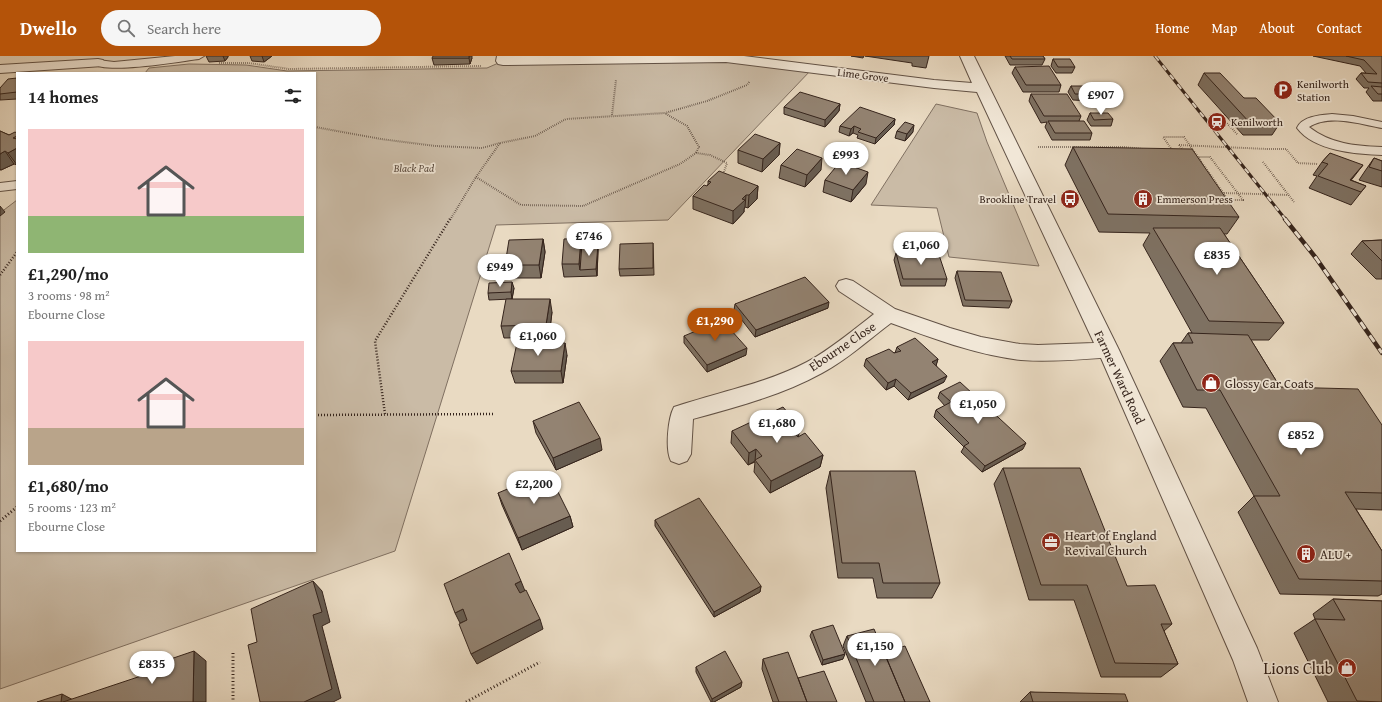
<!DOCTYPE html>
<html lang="en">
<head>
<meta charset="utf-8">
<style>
  body { margin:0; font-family:"Gentium Book Plus",serif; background:#f6f6f6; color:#222; height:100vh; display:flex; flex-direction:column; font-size:15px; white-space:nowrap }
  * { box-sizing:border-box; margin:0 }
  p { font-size:13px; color:#767676 }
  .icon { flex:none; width:22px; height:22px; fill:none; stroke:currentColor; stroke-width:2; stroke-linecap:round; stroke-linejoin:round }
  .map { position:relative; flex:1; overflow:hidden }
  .side { position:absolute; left:16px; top:16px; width:300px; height:480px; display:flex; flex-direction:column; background:#fff; border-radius:0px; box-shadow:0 1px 3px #0004 }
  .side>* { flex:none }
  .price { position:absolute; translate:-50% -34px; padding:0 9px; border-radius:14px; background:#fff; color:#222; font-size:13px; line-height:26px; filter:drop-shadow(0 1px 2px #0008) }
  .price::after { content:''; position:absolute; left:50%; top:24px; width:12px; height:9px; margin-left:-6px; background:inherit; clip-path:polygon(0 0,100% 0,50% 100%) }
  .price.on { background:#b45309; color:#fff }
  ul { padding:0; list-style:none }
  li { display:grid; align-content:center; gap:8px; height:212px; padding:0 12px }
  li span { display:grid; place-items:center; height:124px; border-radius:0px; color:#555 }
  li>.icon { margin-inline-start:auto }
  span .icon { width:72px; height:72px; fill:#fffc; stroke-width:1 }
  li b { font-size:17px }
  h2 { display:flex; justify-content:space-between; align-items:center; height:48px; padding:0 12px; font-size:17px }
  header { display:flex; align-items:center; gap:24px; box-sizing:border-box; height:56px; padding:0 20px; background:#b45309; color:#fff }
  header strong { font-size:19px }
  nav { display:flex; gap:22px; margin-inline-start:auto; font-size:14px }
  .search { width:280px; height:36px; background:#f6f6f6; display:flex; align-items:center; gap:10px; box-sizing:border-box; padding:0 14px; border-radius:22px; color:#767676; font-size:15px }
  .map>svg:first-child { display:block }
</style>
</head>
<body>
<header>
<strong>Dwello</strong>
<div class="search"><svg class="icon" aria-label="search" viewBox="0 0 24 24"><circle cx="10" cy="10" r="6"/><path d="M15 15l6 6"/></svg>Search here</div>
<nav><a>Home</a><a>Map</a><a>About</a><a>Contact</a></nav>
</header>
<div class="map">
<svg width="1382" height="646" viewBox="0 0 1382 646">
  <rect width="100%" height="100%" fill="#e9dac2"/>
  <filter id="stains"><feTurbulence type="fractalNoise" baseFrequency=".005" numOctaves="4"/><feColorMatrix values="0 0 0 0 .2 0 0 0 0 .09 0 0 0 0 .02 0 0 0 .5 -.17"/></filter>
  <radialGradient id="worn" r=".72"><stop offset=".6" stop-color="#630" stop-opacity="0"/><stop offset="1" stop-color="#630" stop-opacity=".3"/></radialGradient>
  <!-- green -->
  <path fill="#cabba6" stroke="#807061" d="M726 2 812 13 668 164 496 169 395 495 0 633V157L17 144V495H315V17H145L149 12 189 8 246 9 287 15 487 12 503 5Z
    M936 48 977 57 987 86 1039 210 949 201 937 152 871 149Z"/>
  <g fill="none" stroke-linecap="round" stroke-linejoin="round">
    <!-- lane casing -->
    <g stroke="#625246" stroke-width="2">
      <path id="lane" d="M175 0H204L199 3C182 5 103 19 93 7L98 4 114 6Z
        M1332 58 1353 60 1382 66V72C1359 68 1330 58 1309 71 1331 88 1355 90 1382 91V99C1356 98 1314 95 1297 72 1302 60 1321 59 1332 58Z
        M17 125V133L0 135V127Z"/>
    </g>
    <!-- street casing -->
    <g stroke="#625246" stroke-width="2">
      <path id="street" d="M497 0H744L934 24 972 27 960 0H974L1119 294 1257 592 1278 646H1248L1233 604 1101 302C1074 304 1048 306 1021 304 976 299 932 282 891 267 868 284 847 304 822 317 782 339 737 351 693 363L691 398 687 405 679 408 671 405C665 394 668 362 674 351 718 336 765 328 807 306 831 293 852 275 874 258L839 235 836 230 839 225 846 223 853 225 895 253 950 272 981 281 1020 288 1038 289 1094 287 977 36 934 32 726 6 503 9 498 8 496 5Z
        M98 3 103 4 105 7 103 10 0 17V9Z"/>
    </g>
    <!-- path-far2 -->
    <path stroke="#35241c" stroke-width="2" stroke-dasharray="0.5 1.5" stroke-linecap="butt" d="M219 7H248L289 13 481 10
      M666 58 687 70 699 91 696 97
      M612 59 616 24
      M1223 63 1238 79
      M315 71 381 83 436 90 482 92 500 87 476 121 450 164
      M500 87 535 80 566 63 665 57 707 45 747 29 750 25
      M1179 89 1184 95
      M1038 91H1124L1143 93
      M1267 93H1286L1298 107 1318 108
      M1173 95 1163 81H1184L1228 144H1243L1210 101H1198
      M1263 106 1294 146
      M476 121 521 149 583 150 680 108 696 97 710 99 727 107 723 119"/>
    <!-- path-far1 -->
    <path stroke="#35241c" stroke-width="2.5" stroke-dasharray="1 2" stroke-linecap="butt" d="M0 219 17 196
      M385 358 375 285 450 163
      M315 359 495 358"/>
    <!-- path -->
    <path stroke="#35241c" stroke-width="3" stroke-dasharray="1 2.5" stroke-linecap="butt" d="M0 465 17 451
      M233 597V646
      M466 646 540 606"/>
    <!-- lane -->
    <use href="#lane" fill="#f1e7d7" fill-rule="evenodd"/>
    <!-- street -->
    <use href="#street" fill="#f1e7d7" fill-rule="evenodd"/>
    <!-- rail-far1 casing -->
    <g stroke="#35241c" stroke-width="3">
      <path id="rail-far1" d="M1155 0 1286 164"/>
    </g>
    <!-- rail casing -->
    <g stroke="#35241c" stroke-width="4.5">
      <path id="rail" d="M1285 163 1316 202 1382 297"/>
    </g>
    <!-- rail-far1 -->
    <use href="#rail-far1" stroke="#f1e7d7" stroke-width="2" stroke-dasharray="6" stroke-linecap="butt"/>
    <!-- rail -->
    <use href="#rail" stroke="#f1e7d7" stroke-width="3" stroke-dasharray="8" stroke-linecap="butt"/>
    <!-- path-bridge -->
    <path stroke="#35241c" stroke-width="2" stroke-dasharray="0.5 1.5" stroke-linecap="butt" d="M1179 89 1267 93
      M1224 137 1288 139"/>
  </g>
  <!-- wall -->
  <path fill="#7e7162" stroke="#35241c" d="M206 0H228V1L225 5 209 6Z
    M250 0H272L264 6 252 5Z
    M851 0H864L863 2Z
    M865 0H929L926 12 912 10V7Z
    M1005 0H1043L1045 3 1042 9H1010Z
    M1313 0H1382V45H1373L1366 36 1369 32H1364L1356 23 1361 17H1366L1360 10Z
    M432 2H472L470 8 434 9Z
    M1053 3 1075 11 1072 17H1056L1051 10Z
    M1015 11 1061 29 1059 36H1023L1012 17Z
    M1204 17 1244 42 1280 67 1272 79H1243L1198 29Z
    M17 22V43L0 44V32Z
    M1071 30 1094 38 1092 45 1073 44 1068 36Z
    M1031 38 1081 60 1079 65 1092 77 1090 84H1052L1045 71 1047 66 1041 67 1029 45Z
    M840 48 839 55 825 71 784 58V51Z
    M1090 57 1113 63 1111 70H1091L1087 64Z
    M895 63 894 69 875 88 857 82 858 79 853 77 849 80 839 76 840 70Z
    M0 75 9 79 17 77V109L14 108 1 114H0Z
    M897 75 913 76 905 85 895 82Z
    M780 87 779 99 762 116 738 107V94Z
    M1073 91 1239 161 1227 178H1224L1284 267 1269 284H1251L1280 331 1382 369V454L1356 453 1382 495V538L1378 540 1280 538 1238 456 1254 440 1206 352 1183 351 1160 305 1173 287H1181L1188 277H1192L1143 189 1150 177 1099 176 1065 109Z
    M1330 97 1351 124 1366 130 1351 149 1309 132 1317 120 1313 119 1322 106Z
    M1374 102 1382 105V131L1359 124 1365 115Z
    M781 109 821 114 805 131 779 122Z
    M825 124 866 128 851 146 823 136Z
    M708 125 758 130 757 143 748 152 745 151 744 153V156L733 168 693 153V140L707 130 708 128Z
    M543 183 545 196 541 222H508L505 209Z
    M1382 184V223H1376L1351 198 1362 185Z
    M653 187 654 219 620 220 619 213Z
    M582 188H598V195L597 220 564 221 562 208Z
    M896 197 947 223 945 230H901L894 204Z
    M957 215 1012 245 1009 252 963 250 955 222Z
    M514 232 512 243 489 244 488 237Z
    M735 248 828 252 755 281 734 254Z
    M552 256 549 281 504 282 501 270Z
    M684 280 746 299 707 316 684 287Z
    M897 291 938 303 936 309 944 326 908 344 894 330 886 334 864 310 866 303 894 297H895Z
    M567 299 563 327H515L511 315Z
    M940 336 1023 393 982 416 961 396 964 391 934 361 936 354 945 350 938 342Z
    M533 365 602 394 556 414 536 377Z
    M800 371 798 380 823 399 820 411 770 437 754 416 755 406 748 409 731 387 732 375Z
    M1003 412 1127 530 1172 568 1164 575 1178 608 1161 621H1101L1074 544H1029L994 428Z
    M830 415 940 527 932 542H877L873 522H838L826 432Z
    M498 437 570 460 573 471 522 494 502 449Z
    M655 464 761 530 760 536 714 561 655 470Z
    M1333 543 1382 545V646H1328L1294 577 1315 563 1313 558Z
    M812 575 843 603 822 609 810 580Z
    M847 580 884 596 930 646H866L843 590Z
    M763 603 798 622 837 646H773L762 613Z
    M696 611 741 631 714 646H711L696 616Z
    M1030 636 1128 646H1020Z"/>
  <!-- shaded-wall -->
  <path fill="#675c50" stroke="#35241c" d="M223 0H228V1L225 5Z
    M262 0H272L264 6Z
    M469 0H472V2L470 8 469 2Z
    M840 48 839 55 825 71V64Z
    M895 63 894 69 875 88 876 82Z
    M914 69 913 76 905 85 907 78Z
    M854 70 853 77 849 80 851 73Z
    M780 87 779 99 762 116 763 103Z
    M17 92V109L8 97Z
    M5 95 14 108 1 114 0 113V98Z
    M822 102 821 114 805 131 807 119Z
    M1363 109 1353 122 1346 130 1350 124Z
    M868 116 866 128 851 146 853 134Z
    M758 130 757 143 748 152 749 139Z
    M746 139 745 151 744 153V156L733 168V155L742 143Z
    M0 150 5 156 0 160Z
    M581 182 583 195 580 214 579 208Z
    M543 183 545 196 541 222 539 209Z
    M598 188V195L597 220 596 213Z
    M512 226 514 232 512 243 511 236Z
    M550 243 552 256 549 281 546 269Z
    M829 246 828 252 755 281 756 274Z
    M565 287 567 299 563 327 561 315Z
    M747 292 746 299 707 316V309Z
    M938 303 936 310 932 306Z
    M947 320 944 326 908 344 911 337Z
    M896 323 894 330 886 334 888 327Z
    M800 371 798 384 793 375Z
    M600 382 602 394 556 414 553 402Z
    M1026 387 1023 393 982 416 985 410Z
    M756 393 755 405 748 409 749 397Z
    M823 399 820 411 770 437 771 425Z
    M570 460 573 471 522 494 518 482Z
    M313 525 322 535 330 566 322 570 341 642 333 646H304L313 559Z
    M521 525 525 535 519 539 515 528Z
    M761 530 760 536 714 561V556Z
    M463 553 468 564 460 567 455 557Z
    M540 563 543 573 477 608 471 598Z
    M194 595 206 605V646H193Z
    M845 598 843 603 822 609 823 604Z
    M742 626 741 631 714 646H712V643Z
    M62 638 77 646H61Z"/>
  <!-- building -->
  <path fill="#938372" stroke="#35241c" d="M433 0H469V2H432Z
    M1010 0H1043L1045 3H1012Z
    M1346 0H1382V27L1368 26 1361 17 1377 18 1364 4Z
    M1053 3H1070L1075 11H1058Z
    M1049 10 1061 29H1026L1015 11Z
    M1204 17H1220L1244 42H1256L1280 67H1250Z
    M17 22V36L0 38V32L8 23Z
    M1071 30H1089L1094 38H1075Z
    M1371 30 1382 31V38H1378Z
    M800 36 840 48 825 64 784 51Z
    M1031 38H1067L1081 60H1044Z
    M860 51 895 63 876 82 858 76 861 73 854 70 851 73 840 70Z
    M1090 57H1108L1113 63 1094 64Z
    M1048 65H1084L1092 77H1055Z
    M905 66 914 69 907 78 897 75Z
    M0 75 9 79 15 76 17 77V80L13 82 17 83V92L8 97 5 95 0 98Z
    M755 78 780 87 763 103 738 94Z
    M1073 91 1192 93 1239 161 1108 158Z
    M797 93 822 102 807 119 781 109Z
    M1330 97 1363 109 1350 124 1366 130 1361 136 1318 120 1328 108 1322 106Z
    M1374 102 1382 105V115L1369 111Z
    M840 106 868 116 853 134 825 124Z
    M719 115 758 130 749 139H746L742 143 745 144 733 155 693 140 704 129 707 130 711 126 708 125Z
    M1153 172H1220L1284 267 1209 265Z
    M581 182 579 208H562L564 183Z
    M543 183 539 209H505L509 184Z
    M1382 184V205L1362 185Z
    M653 187V212L619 213 620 188Z
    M582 188H598L596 213 580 214Z
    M938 196 947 223H903L896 197Z
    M957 215 1001 216 1012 245 965 244Z
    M805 221 829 246 756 274 735 248Z
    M512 226 511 236 488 237 489 227Z
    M506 243H550L546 269 501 270Z
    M722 264 747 292 707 309 684 280Z
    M1188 277 1248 279 1280 331 1358 333 1382 369V437L1345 436 1382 495V525L1299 523 1254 440H1280L1220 334H1197L1173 287H1193Z
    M915 282 938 303 932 306 947 320 911 337 896 323 888 327 866 303 889 293 894 297 901 295 897 291Z
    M517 287H565L561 315H511Z
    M960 326 1026 387 985 410 964 390 969 387 936 354 951 346 940 336Z
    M579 346 600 382 553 402 533 365Z
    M783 351 800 371 793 375 798 381 805 377 823 399 771 425 755 404 762 400 756 393 749 397 732 375Z
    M1003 412H1080L1127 530 1155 529 1172 568H1161L1178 608 1115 607 1087 529H1041Z
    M830 415H915L940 527H883L879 507H842Z
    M548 416 570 460 518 482 498 437Z
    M699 442 761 530 714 556 655 464Z
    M509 497 521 525 515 528 520 537 526 534 540 563 471 598 459 568 467 564 463 553 455 557 444 528Z
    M313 525 322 556 313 559 332 633 304 646H260L248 589 257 586 251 553Z
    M1333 543 1382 545V646L1357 645 1315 563 1345 564Z
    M833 569 845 598 823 604 812 575Z
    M874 573 905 646H874L847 580Z
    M905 590 930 646H905L884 596Z
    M194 595 193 646H63L153 616V609Z
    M725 595 742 626 712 643 696 611Z
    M788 596 807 646H779L763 603Z
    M824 615 837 646H807L798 622Z
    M1030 636 1125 638 1128 646H1033Z
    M62 638 61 646H37Z"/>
  <!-- icons -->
  <defs>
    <g id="parking-disc" transform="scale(1)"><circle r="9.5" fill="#8f2418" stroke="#f1e7d7"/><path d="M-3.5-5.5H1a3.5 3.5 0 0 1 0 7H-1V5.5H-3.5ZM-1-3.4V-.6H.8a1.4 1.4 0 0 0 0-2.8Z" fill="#fff"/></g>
    <g id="station-disc" transform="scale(1)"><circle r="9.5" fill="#8f2418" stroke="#f1e7d7"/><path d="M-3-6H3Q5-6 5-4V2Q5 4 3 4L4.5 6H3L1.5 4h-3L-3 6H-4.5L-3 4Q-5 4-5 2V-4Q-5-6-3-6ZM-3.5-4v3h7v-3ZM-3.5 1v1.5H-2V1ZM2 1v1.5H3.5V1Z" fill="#fff"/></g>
    <g id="bus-disc" transform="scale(1)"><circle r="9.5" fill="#8f2418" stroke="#f1e7d7"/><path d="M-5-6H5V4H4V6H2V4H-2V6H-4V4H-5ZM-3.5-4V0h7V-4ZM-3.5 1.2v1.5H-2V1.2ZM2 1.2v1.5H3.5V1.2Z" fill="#fff"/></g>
    <g id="building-disc" transform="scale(1)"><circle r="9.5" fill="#8f2418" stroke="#f1e7d7"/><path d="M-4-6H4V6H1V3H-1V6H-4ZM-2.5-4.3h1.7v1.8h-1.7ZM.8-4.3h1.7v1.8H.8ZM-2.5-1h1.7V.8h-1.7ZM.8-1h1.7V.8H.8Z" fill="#fff"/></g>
    <g id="shop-disc" transform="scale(1)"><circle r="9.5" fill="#8f2418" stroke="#f1e7d7"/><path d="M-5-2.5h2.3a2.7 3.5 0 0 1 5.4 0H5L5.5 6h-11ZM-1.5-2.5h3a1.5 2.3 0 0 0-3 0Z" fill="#fff"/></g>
    <g id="office-disc" transform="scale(1)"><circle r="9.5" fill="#8f2418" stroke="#f1e7d7"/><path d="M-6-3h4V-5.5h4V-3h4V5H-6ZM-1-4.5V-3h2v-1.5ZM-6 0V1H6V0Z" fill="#fff"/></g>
  </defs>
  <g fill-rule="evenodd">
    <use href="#parking-disc" x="1283" y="34"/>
    <use href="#station-disc" x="1217" y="66"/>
    <use href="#bus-disc" x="1070" y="143"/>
    <use href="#building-disc" x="1143" y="143"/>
    <use href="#shop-disc" x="1211" y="327"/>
    <use href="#office-disc" x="1051" y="486"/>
    <use href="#building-disc" x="1306" y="498"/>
    <use href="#shop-disc" x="1347" y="612"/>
  </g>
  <g text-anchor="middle" stroke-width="3.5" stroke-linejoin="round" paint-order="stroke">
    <!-- far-street labels -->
    <g font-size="11" fill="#35241c" stroke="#f1e7d7">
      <text transform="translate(863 19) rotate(7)" y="4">Lime Grove</text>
    </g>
    <!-- far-poi labels -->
    <g font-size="11" fill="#35241c" stroke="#f1e7d7" text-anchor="start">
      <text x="1297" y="32">Kenilworth<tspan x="1297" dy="13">Station</tspan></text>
      <text x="1231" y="70">Kenilworth</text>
      <text x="1056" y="147" text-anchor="end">Brookline Travel</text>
      <text x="1157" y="147">Emmerson Press</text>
    </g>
    <!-- far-park labels -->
    <g font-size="11" font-style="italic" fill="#5a4a3e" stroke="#f1e7d7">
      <text x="414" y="116">Black Pad</text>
    </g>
    <!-- street labels -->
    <g font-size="13" fill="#35241c" stroke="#f1e7d7">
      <text transform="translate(842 290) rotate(-34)" y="5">Ebourne Close</text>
      <text transform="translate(1120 321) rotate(65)" y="5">Farmer Ward Road</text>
    </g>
    <!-- poi labels -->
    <g font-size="13" fill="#35241c" stroke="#f1e7d7" text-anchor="start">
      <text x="1225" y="332">Glossy Car Coats</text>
      <text x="1065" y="484">Heart of England<tspan x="1065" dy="15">Revival Church</tspan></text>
      <text x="1320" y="503">ALU +</text>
    </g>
    <!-- near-poi labels -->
    <g font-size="16" fill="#35241c" stroke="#f1e7d7" text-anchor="end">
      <text x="1333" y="618">Lions Club</text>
    </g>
  </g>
  <rect width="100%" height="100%" filter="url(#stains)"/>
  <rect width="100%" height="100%" fill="url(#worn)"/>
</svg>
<b class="price" style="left:1101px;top:60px">£907</b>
<b class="price" style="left:846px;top:120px">£993</b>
<b class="price" style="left:589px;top:201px">£746</b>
<b class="price" style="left:921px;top:210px">£1,060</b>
<b class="price" style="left:1217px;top:220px">£835</b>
<b class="price" style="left:500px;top:232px">£949</b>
<b class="price on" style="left:715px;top:286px">£1,290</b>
<b class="price" style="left:538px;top:301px">£1,060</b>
<b class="price" style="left:978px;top:369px">£1,050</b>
<b class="price" style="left:777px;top:388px">£1,680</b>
<b class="price" style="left:1301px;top:400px">£852</b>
<b class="price" style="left:534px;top:449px">£2,200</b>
<b class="price" style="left:875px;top:611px">£1,150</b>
<b class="price" style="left:152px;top:629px">£835</b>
<section class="side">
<h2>14 homes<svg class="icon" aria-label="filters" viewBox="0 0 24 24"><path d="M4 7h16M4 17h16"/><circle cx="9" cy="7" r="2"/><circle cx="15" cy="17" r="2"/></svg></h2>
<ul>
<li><span style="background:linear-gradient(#f6c9c9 70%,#8fb573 0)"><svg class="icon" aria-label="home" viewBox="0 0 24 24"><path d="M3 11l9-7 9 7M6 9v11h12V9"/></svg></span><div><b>£1,290/mo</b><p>3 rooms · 98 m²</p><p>Ebourne Close</p></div></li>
<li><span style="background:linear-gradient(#f6c9c9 70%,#b9a48a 0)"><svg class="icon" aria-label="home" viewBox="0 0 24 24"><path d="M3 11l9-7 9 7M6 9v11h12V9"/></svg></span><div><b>£1,680/mo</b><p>5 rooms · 123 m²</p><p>Ebourne Close</p></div></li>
</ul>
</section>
</div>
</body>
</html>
